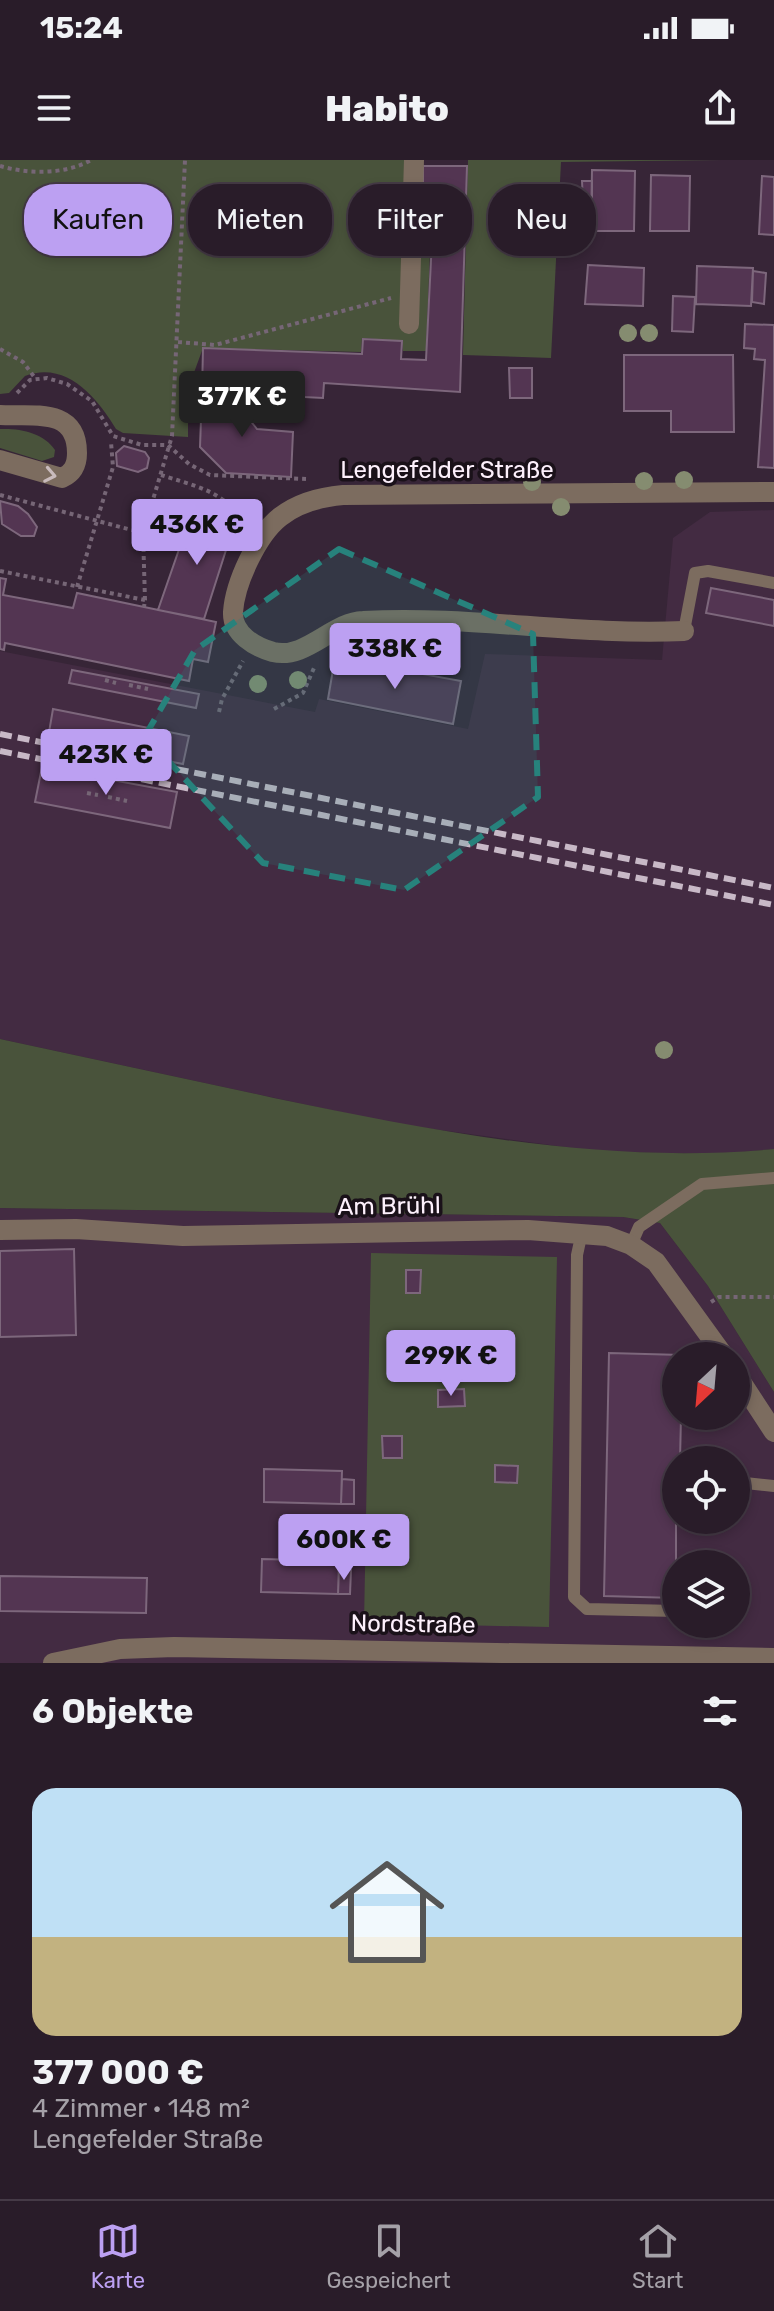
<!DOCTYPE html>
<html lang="de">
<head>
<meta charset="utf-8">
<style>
  body { margin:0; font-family:Rubik,sans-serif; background:#352935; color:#f1f3f6; height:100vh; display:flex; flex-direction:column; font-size:30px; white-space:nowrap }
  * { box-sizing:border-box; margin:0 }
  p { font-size:26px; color:#a5a1a8 }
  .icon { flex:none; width:44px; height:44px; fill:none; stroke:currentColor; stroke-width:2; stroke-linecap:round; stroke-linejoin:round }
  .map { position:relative; height:1503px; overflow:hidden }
  .side { display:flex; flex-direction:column; background:#291c29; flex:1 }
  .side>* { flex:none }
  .top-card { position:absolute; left:24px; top:24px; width:726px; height:72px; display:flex; gap:16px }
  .needle { width:52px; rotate:206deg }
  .buttons { position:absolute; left:662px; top:1182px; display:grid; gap:16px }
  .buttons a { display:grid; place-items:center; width:88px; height:88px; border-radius:50%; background:#291c29; box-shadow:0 4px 12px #0003,0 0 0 2px #453a46; font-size:40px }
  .price { position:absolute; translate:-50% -68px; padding:0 18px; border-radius:8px; background:#bca0f2; color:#111; font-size:26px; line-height:52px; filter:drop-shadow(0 2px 4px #0008) }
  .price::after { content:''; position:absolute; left:50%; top:48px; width:24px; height:18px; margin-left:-12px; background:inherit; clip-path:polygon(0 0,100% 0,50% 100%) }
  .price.on { background:#222; color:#fff }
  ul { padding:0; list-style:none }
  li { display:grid; align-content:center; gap:16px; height:424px; padding:0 32px }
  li+li { border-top:2px solid #453a46 }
  li span { display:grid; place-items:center; height:248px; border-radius:24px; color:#555 }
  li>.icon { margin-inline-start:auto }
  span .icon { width:144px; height:144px; fill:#fffc; stroke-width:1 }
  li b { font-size:34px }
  h2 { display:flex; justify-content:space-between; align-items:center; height:96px; padding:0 32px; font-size:34px }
  .pill { padding:0 28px; border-radius:32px; background:#291c29; box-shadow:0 4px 12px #0003,0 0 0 2px #453a46; font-size:28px; line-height:72px }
  .pill.on { background:#bca0f2; color:#111 }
  .status { display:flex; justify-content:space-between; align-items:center; height:56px; padding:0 40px; background:#291c29; direction:ltr }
  .status svg { height:22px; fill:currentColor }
  header { display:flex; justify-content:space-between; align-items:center; height:104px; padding:0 32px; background:#291c29; font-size:36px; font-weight:800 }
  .menu { display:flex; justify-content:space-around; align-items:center; height:112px; border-top:2px solid #453a46; background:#291c29; font-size:22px; color:#a5a1a8 }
  .menu a { display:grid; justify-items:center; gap:4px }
  .menu .on { color:#bca0f2 }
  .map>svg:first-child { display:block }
</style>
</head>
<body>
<div class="status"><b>15:24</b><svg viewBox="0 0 49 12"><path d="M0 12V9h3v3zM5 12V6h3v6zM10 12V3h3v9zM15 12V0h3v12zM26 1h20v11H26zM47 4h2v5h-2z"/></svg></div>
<header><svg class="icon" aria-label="menu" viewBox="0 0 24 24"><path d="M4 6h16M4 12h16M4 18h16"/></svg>Habito<svg class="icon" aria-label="share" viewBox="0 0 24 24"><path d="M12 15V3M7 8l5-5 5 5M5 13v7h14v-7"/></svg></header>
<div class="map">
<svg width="774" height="1503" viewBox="0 0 774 1503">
  <rect width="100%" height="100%" fill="#372537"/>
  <!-- built -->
  <path fill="#432b42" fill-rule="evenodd" d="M774 350V989L723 994 601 992 396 964 0 879V491L315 552 319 539 468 569 485 494 662 500 673 378 710 352Z
    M0 1048 623 1057 660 1063 708 1126 774 1232V1503H0ZM676 1196H736V1256H676ZM676 1300H736V1360H676ZM676 1404H736V1464H676Z"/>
  <!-- green -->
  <path fill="#49533b" d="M0 0H421L422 42H432L426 191H403L402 181 362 178 361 192 203 188 188 229V277L123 273 116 269C98 239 67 200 25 216L9 233 0 234Z
    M468 0H723L561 2 551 198 463 195Z
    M0 269C20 268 44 273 55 290L54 297 42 301 0 288Z
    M0 879C91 899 183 918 274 938 438 972 606 1005 774 989V1232L708 1126 660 1063 623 1057 0 1048Z
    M371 1093 557 1097 549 1467 364 1463Z"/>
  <!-- building -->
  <path fill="#533552" stroke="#7d677c" stroke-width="2" d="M423 6H467L460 232 324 223 323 238 202 232 203 188 362 194 363 179 402 181 401 199 426 200 434 40H423Z
    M592 10 635 11 634 71H591Z
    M651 15 690 16 689 71H650Z
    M762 16 774 17V75L759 74Z
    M582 21H592V41L583 42Z
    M588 105 644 108 643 146 585 144Z
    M697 106 753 108 751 146 696 144Z
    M753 111 766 113 764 144 752 142Z
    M673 136 695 137 693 172 672 171Z
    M745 164 774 165V308L758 307 765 200 754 199 755 189 744 188Z
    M624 195H733L734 272H671V251H624Z
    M509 208H532V238H510Z
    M202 232 246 234 245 254 257 269 293 272 291 317 226 313 200 287Z
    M124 286 145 292 149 298 147 308 138 312 117 306 116 293Z
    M0 341 18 346 28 354 37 367 34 376H21L2 364Z
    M192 352 234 365 204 459 158 450Z
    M0 418 6 419 3 435 73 448 77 433 216 462 208 502 193 499 189 521 5 483 4 490 0 489Z
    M711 428 774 440V466L706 453Z
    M335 498 461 521 453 564 328 539Z
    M72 510 199 534 196 548 69 523Z
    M53 549 189 576 183 604 48 578Z
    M42 607 177 632 170 668 35 642Z
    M74 1089 76 1175 0 1177V1091Z
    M406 1110H421L420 1133H406Z
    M609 1193 682 1195 676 1196V1256H681L680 1300H676V1438L604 1436Z
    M464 1229 465 1246 438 1247V1230Z
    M382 1276H402V1298H383Z
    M495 1305 518 1306 517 1323 495 1322Z
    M264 1309 342 1311 341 1344 264 1342Z
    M342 1319 354 1320V1344H341Z
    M262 1399 339 1401 338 1434 261 1432Z
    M339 1409 351 1410 350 1434H338Z
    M0 1416 147 1418 146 1453 0 1451Z"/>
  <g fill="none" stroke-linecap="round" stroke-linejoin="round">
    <!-- path -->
    <path stroke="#766676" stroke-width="4" stroke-dasharray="4 4" stroke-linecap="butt" d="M0 6C27 14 65 15 91 0
      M178 182 215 185 391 138
      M0 189 23 202 35 218
      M17 233 30 220 47 218 67 224 92 241 113 276 142 285H168L189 304 210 315 306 319
      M161 315C191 325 241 334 240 373
      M0 335 143 373
      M0 411 145 440 144 447
      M77 427 113 307 111 282
      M145 440 143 373 172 276 185 0
      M105 520 116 523
      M129 525 148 529
      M274 549 303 533 314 508
      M219 552 222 539 243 501
      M95 572 107 575
      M119 577 139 581
      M87 633 98 635
      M108 637 127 641
      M711 1142 719 1137H774"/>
    <!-- lane -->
    <path stroke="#7c6c5f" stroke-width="12" d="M684 471 695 413 708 411 774 423
      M582 1072 577 1095 574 1437 587 1449 676 1451
      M631 1085 639 1067 702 1024 774 1018
      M736 1322 774 1326"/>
    <!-- street -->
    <path stroke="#7c6c5f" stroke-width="20" d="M409 164 414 0
      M0 255C31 257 77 246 77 293 77 305 73 313 62 318L0 300
      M684 471C577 476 470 455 363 461 332 462 306 500 273 492 255 487 232 474 233 452 235 423 257 375 280 357 298 343 320 337 343 335L774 332
      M0 1070 76 1069 183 1076 528 1070 607 1076 631 1085 656 1102 724 1196
      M736 1214 774 1272
      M53 1503 120 1489 174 1487 774 1498"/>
    <!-- rail -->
    <path stroke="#c8b9c7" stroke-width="6" stroke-dasharray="12 6" stroke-linecap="butt" d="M0 574 774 728
      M0 591 774 745"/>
  </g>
  <!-- trees -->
  <g fill="#858c70">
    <circle cx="628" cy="173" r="9"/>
    <circle cx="649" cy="173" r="9"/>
    <circle cx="684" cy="320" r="9"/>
    <circle cx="644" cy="321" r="9"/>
    <circle cx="532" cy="322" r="9"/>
    <circle cx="561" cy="347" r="9"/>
    <circle cx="298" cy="520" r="9"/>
    <circle cx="258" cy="524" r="9"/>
    <circle cx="664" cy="890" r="9"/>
  </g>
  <!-- one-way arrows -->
  <defs><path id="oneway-chevron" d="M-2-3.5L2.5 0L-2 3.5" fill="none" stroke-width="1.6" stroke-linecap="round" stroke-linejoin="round" transform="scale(2)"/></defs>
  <use stroke="#c9bbbd" href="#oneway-chevron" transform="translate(50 315) rotate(11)"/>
  <!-- marked area -->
  <path fill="#27827c" fill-opacity="0.2" stroke="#27827c" stroke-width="6" stroke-dasharray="16 10" stroke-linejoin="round" d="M339 389 533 474 538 637 404 730 263 703 145 576 195 490Z"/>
  <g text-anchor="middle" stroke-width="7" stroke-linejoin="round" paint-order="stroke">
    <!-- street labels -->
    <g font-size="24" fill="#fdf0fc" stroke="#1a1119">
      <text x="447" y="318">Lengefelder Straße</text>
      <text transform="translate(389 1046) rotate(-1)" y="8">Am Brühl</text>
      <text transform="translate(413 1464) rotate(1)" y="8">Nordstraße</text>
    </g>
  </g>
</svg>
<div class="buttons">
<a><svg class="needle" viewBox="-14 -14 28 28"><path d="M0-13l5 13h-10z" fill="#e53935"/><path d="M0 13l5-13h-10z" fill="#a5a1a8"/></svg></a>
<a><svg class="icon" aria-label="locate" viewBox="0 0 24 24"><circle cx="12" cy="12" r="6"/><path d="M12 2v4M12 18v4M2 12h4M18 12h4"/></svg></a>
<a><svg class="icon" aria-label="layers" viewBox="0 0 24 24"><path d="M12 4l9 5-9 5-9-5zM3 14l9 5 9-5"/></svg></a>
</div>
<b class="price on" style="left:242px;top:279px">377K €</b>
<b class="price" style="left:197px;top:407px">436K €</b>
<b class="price" style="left:395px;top:531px">338K €</b>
<b class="price" style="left:106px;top:637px">423K €</b>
<b class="price" style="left:451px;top:1238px">299K €</b>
<b class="price" style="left:344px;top:1422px">600K €</b>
<div class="top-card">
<a class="pill on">Kaufen</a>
<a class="pill">Mieten</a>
<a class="pill">Filter</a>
<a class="pill">Neu</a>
</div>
</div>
<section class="side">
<h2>6 Objekte<svg class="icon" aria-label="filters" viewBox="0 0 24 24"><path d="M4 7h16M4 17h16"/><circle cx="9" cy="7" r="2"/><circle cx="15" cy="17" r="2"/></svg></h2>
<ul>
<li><span style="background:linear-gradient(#bfe0f5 60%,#c2b280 0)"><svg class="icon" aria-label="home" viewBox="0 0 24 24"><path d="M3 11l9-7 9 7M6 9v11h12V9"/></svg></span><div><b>377 000 €</b><p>4 Zimmer · 148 m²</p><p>Lengefelder Straße</p></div></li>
</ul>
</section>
<nav class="menu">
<a class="on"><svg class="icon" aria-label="map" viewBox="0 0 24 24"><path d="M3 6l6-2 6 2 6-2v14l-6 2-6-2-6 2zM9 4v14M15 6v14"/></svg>Karte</a>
<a><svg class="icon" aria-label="saved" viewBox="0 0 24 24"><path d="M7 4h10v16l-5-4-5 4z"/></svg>Gespeichert</a>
<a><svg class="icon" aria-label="home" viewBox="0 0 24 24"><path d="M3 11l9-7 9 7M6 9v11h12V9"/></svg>Start</a>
</nav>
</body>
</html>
